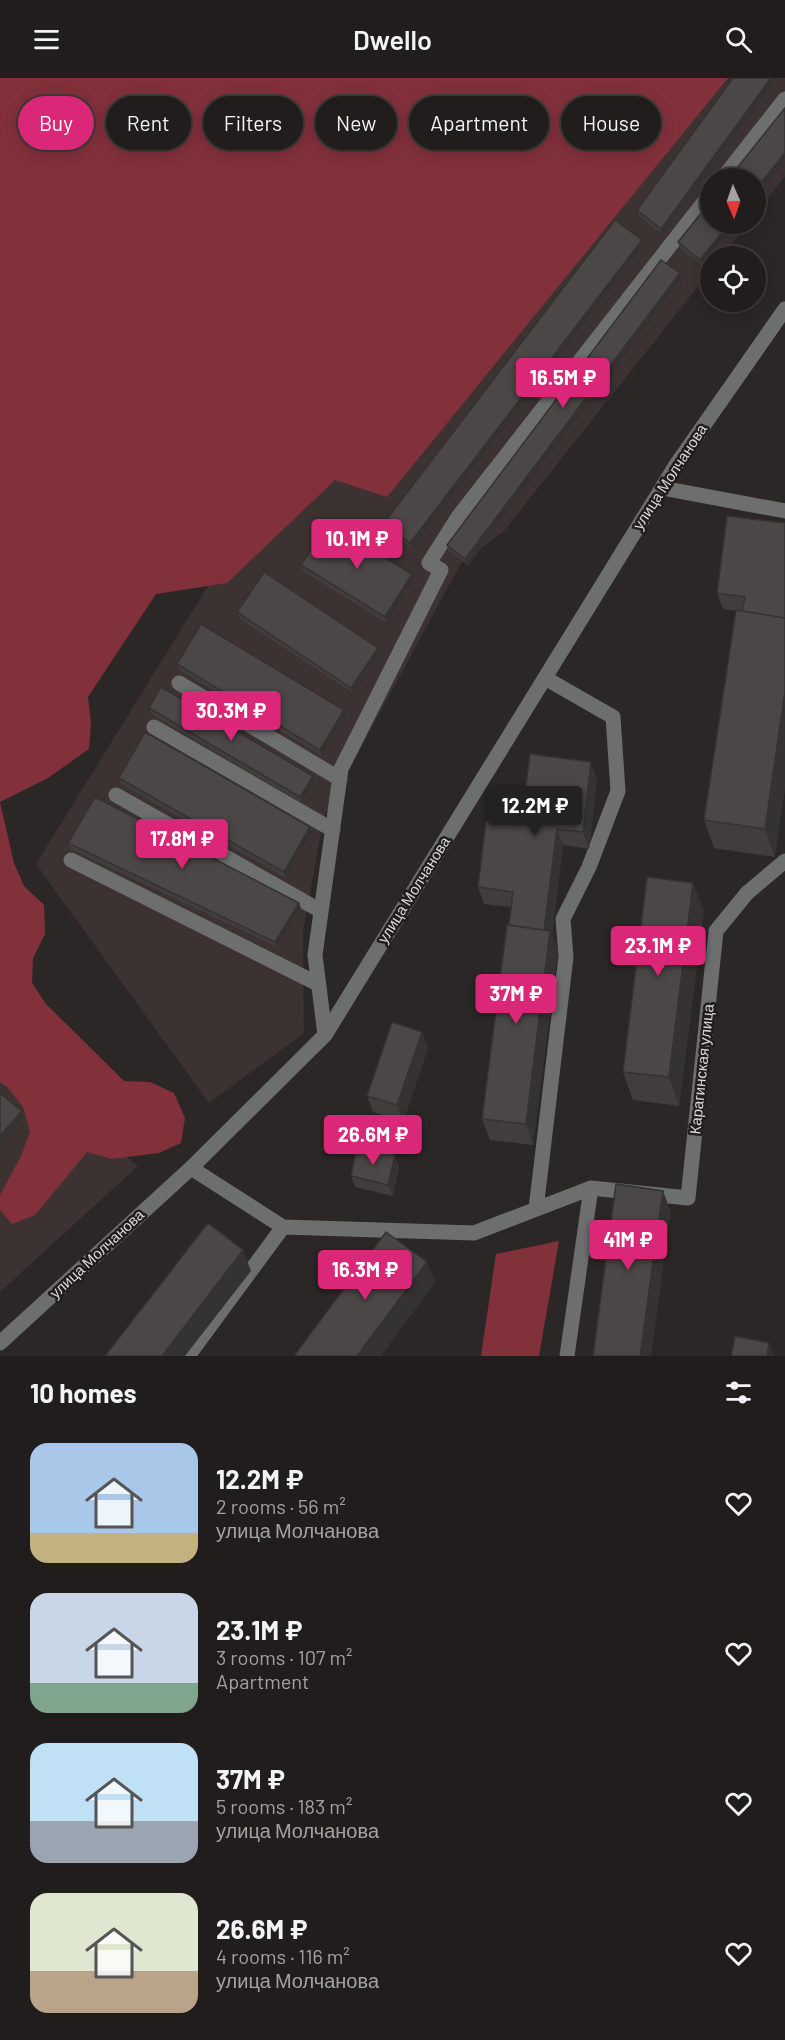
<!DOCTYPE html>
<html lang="en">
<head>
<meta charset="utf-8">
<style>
  body { margin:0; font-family:Barlow,sans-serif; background:#292626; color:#f1f3f6; height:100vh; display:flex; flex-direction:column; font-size:22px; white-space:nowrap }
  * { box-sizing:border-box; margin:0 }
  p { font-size:20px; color:#a2a2a4 }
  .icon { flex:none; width:33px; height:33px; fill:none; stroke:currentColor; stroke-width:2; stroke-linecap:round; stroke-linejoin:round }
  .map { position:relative; height:1278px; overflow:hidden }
  .panel { display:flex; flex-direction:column; background:#211d1d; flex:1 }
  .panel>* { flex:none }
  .guide { position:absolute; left:18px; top:18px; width:750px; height:54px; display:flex; gap:12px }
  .needle { width:39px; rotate:178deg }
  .controls { position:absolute; left:700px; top:90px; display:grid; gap:12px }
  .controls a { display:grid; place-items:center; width:66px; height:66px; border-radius:50%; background:#211d1d; box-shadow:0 3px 15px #0003,0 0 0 2px #3e3b3b; font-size:30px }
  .price { position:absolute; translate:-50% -51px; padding:0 14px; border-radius:6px; background:#db2777; color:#fff; font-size:20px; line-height:39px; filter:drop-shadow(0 2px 3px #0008) }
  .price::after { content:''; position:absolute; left:50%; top:36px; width:18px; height:14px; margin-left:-9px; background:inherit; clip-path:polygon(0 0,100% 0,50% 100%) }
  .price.on { background:#222; color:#fff }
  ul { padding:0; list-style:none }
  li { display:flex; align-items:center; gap:18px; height:150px; padding:0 30px }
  li span { display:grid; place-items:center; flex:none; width:168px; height:120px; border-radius:18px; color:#555 }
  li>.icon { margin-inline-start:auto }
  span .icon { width:72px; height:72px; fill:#fffc; stroke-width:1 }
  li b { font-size:26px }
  h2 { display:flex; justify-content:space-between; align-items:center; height:72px; padding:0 30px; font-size:26px }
  .tag { padding:0 21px; border-radius:27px; background:#211d1d; box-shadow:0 3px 15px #0003,0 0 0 2px #3e3b3b; font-size:21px; line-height:54px }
  .tag.on { background:#db2777; color:#fff }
  header { display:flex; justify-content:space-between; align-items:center; height:78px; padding:0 30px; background:#211d1d; font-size:27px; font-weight:600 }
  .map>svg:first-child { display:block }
</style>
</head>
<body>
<header><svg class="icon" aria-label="menu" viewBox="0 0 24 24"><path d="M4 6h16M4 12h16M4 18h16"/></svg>Dwello<svg class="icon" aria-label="search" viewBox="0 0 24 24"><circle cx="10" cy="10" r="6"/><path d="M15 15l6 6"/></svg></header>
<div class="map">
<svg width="785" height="1278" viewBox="0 0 785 1278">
  <rect width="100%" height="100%" fill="#2c2727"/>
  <!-- built -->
  <path fill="#3d3232" d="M608 0H785V98L756 135V100H711V146H748L722 178H711V192L504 453 461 485 324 738 303 853 304 955 209 1025 36 786 247 445Z
    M0 977 138 1088 0 1214Z"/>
  <!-- green -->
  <path fill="#82303a" d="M0 0H728L387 419 335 402 227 505 156 516 88 619 91 645 89 671 48 700 0 724 14 785 24 808 44 827 45 856 33 880 32 905 46 926 124 1003 150 1004 174 1015 185 1040 181 1065 159 1075 112 1081 87 1074 35 1137 12 1146 0 1132V1117L21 1078 30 1054 23 1029 8 1010 0 1004Z
    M559 1163 539 1278H481L496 1176Z"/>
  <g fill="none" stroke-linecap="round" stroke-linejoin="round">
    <!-- minor -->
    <path stroke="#6d6f6e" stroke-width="15" d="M723 100 785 21
      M662 410 785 433
      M179 605 340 701
      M154 649 333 752
      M116 717 321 833
      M71 782 318 906
      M325 957 315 877 341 691 441 492 429 485 458 439 711 115
      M191 1090 283 1149 474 1155 591 1110 688 1120 716 853 747 815 785 783
      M536 1131 566 879 563 841 589 789 618 713 613 639 545 600
      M0 1265 191 1090 325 957 676 387 785 231
      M188 1278 283 1149
      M567 1278 591 1110"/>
  </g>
  <!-- wall -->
  <path fill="#413d3d" d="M733 0H778L663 157 639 138 637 132Z
    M711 123 702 187 680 170 678 164Z
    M642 162 644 168 412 471 386 450 384 445Z
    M680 195 682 201 468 487 449 473 447 467Z
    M785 445 775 779 714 770 704 742 736 533 723 531 717 515Z
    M301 487 412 496 414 502 387 545 303 493Z
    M237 534 380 576 354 616 239 540Z
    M177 586 347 637 322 678 179 592Z
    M149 630 315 704 302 725 151 636Z
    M119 700 310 749 312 754 286 800 121 706Z
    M597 701 589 771 563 767 552 857 558 873 533 1067 490 1062 482 1041 511 829 484 826 478 809 521 747Z
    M68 765 301 830 277 869 70 771Z
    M704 833 679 1028 633 1022 623 994Z
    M422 954 428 970 403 1044 373 1034 367 1018Z
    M395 1077 399 1089 393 1118 355 1109 351 1098Z"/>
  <!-- shaded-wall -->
  <path fill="#353232" d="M771 0H778L663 157 661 151Z
    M785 75V83L756 120V111Z
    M729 146H735L702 187 700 182Z
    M642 162 644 168 412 471 410 465Z
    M680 195 682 201 468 487 465 481Z
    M412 496 414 502 387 545 385 539Z
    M378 570 380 576 354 616 351 610Z
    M785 613V711L775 779 765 751Z
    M344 632 347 637 322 678 320 672Z
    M591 684 597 701 589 771 583 754Z
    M313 698 315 704 302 725 300 719Z
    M310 749 312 754 286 800 284 794Z
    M557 751 563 767 552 857 558 873 533 1067 526 1046 544 856Z
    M693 805 704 833 679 1028 669 999Z
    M299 825 301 830 277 869 275 864Z
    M422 954 428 970 403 1044 397 1027Z
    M22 1033 24 1038 0 1067V1058Z
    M395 1077 399 1089 393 1118 388 1107Z
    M663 1113 671 1134 651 1278H640Z
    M243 1172 251 1193 185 1278H162Z
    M427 1184 435 1205 381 1278H357Z
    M769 1265 774 1278H767Z"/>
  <!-- building -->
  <path fill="#4c4747" stroke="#353232" stroke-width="1.5" d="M733 0H771L661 151 637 132Z
    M785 30V75L756 111V100H729Z
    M711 123V146H729L700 182 678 164Z
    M615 142 642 162 410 465 384 445Z
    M661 182 680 195 465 481 447 467Z
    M727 438 785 445V540L742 533 745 519 717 515Z
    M328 445 412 496 385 539 301 487Z
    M264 494 378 570 351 610 237 534Z
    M736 532 785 540V613L765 751 704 742Z
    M201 546 344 632 320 672 177 586Z
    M161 609 313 698 300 719 149 630Z
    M145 654 310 749 284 794 119 700Z
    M530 676 591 684 583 754 557 751 544 852 509 847 513 814 478 809 486 743 521 747Z
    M95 719 299 825 275 864 68 765Z
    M647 799 693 805 669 999 623 994Z
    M507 847 550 853 526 1046 482 1041Z
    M392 944 422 954 397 1027 367 1018Z
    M0 1015 22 1033 0 1058Z
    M357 1069 395 1077 388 1107 351 1098Z
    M616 1106 663 1113 640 1278H593Z
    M208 1145 243 1172 162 1278H105Z
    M386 1154 427 1184 357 1278H294Z
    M735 1258 769 1265 767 1278H731Z"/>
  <g text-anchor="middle" stroke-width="5" stroke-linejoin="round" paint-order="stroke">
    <!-- street labels -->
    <g font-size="15" fill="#dddada" stroke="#221d1d">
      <text transform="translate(670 399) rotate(-57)" y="5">улица Молчанова</text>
      <text transform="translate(414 812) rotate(-58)" y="5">улица Молчанова</text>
      <text transform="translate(702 991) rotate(-84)" y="5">Карагинская улица</text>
      <text transform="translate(97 1176) rotate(-43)" y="5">улица Молчанова</text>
    </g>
  </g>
</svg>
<div class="controls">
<a><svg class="needle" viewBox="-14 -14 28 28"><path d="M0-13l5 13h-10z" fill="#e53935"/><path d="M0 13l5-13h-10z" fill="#a2a2a4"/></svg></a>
<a><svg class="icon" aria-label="locate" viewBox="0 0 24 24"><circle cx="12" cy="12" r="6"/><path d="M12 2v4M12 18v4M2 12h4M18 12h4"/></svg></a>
</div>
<b class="price" style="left:563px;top:331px">16.5M ₽</b>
<b class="price" style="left:357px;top:492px">10.1M ₽</b>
<b class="price" style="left:231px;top:664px">30.3M ₽</b>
<b class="price on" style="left:535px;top:759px">12.2M ₽</b>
<b class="price" style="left:182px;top:792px">17.8M ₽</b>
<b class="price" style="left:658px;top:899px">23.1M ₽</b>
<b class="price" style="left:516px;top:947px">37M ₽</b>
<b class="price" style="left:373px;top:1088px">26.6M ₽</b>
<b class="price" style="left:628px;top:1193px">41M ₽</b>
<b class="price" style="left:365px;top:1223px">16.3M ₽</b>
<div class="guide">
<a class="tag on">Buy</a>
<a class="tag">Rent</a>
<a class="tag">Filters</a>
<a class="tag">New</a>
<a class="tag">Apartment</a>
<a class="tag">House</a>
</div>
</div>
<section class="panel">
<h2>10 homes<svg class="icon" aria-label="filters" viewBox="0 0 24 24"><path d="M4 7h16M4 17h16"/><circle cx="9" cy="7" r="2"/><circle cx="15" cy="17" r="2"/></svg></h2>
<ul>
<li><span style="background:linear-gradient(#a9c7e8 75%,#c2b280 0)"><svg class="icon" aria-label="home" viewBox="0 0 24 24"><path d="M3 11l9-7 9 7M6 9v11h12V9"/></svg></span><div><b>12.2M ₽</b><p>2 rooms · 56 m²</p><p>улица Молчанова</p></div><svg class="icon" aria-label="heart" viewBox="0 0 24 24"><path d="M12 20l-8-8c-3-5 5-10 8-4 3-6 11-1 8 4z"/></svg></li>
<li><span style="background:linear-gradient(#c9d6e8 75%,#7fa58c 0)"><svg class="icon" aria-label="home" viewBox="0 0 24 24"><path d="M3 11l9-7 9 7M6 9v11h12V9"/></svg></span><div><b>23.1M ₽</b><p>3 rooms · 107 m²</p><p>Apartment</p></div><svg class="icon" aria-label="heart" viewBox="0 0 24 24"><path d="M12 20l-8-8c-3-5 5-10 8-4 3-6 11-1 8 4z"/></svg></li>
<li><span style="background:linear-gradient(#bfe0f5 65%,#9aa5b1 0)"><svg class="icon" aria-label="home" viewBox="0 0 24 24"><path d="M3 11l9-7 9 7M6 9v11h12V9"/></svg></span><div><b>37M ₽</b><p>5 rooms · 183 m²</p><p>улица Молчанова</p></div><svg class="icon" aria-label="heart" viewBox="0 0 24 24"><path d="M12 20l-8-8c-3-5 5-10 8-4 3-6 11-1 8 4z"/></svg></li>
<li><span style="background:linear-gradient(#dfe7d0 65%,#b9a48a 0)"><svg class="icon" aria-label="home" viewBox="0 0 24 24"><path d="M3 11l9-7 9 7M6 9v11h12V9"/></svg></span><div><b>26.6M ₽</b><p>4 rooms · 116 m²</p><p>улица Молчанова</p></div><svg class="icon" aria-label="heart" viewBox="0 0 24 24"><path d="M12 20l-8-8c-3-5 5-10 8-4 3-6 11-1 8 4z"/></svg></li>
</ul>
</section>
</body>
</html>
